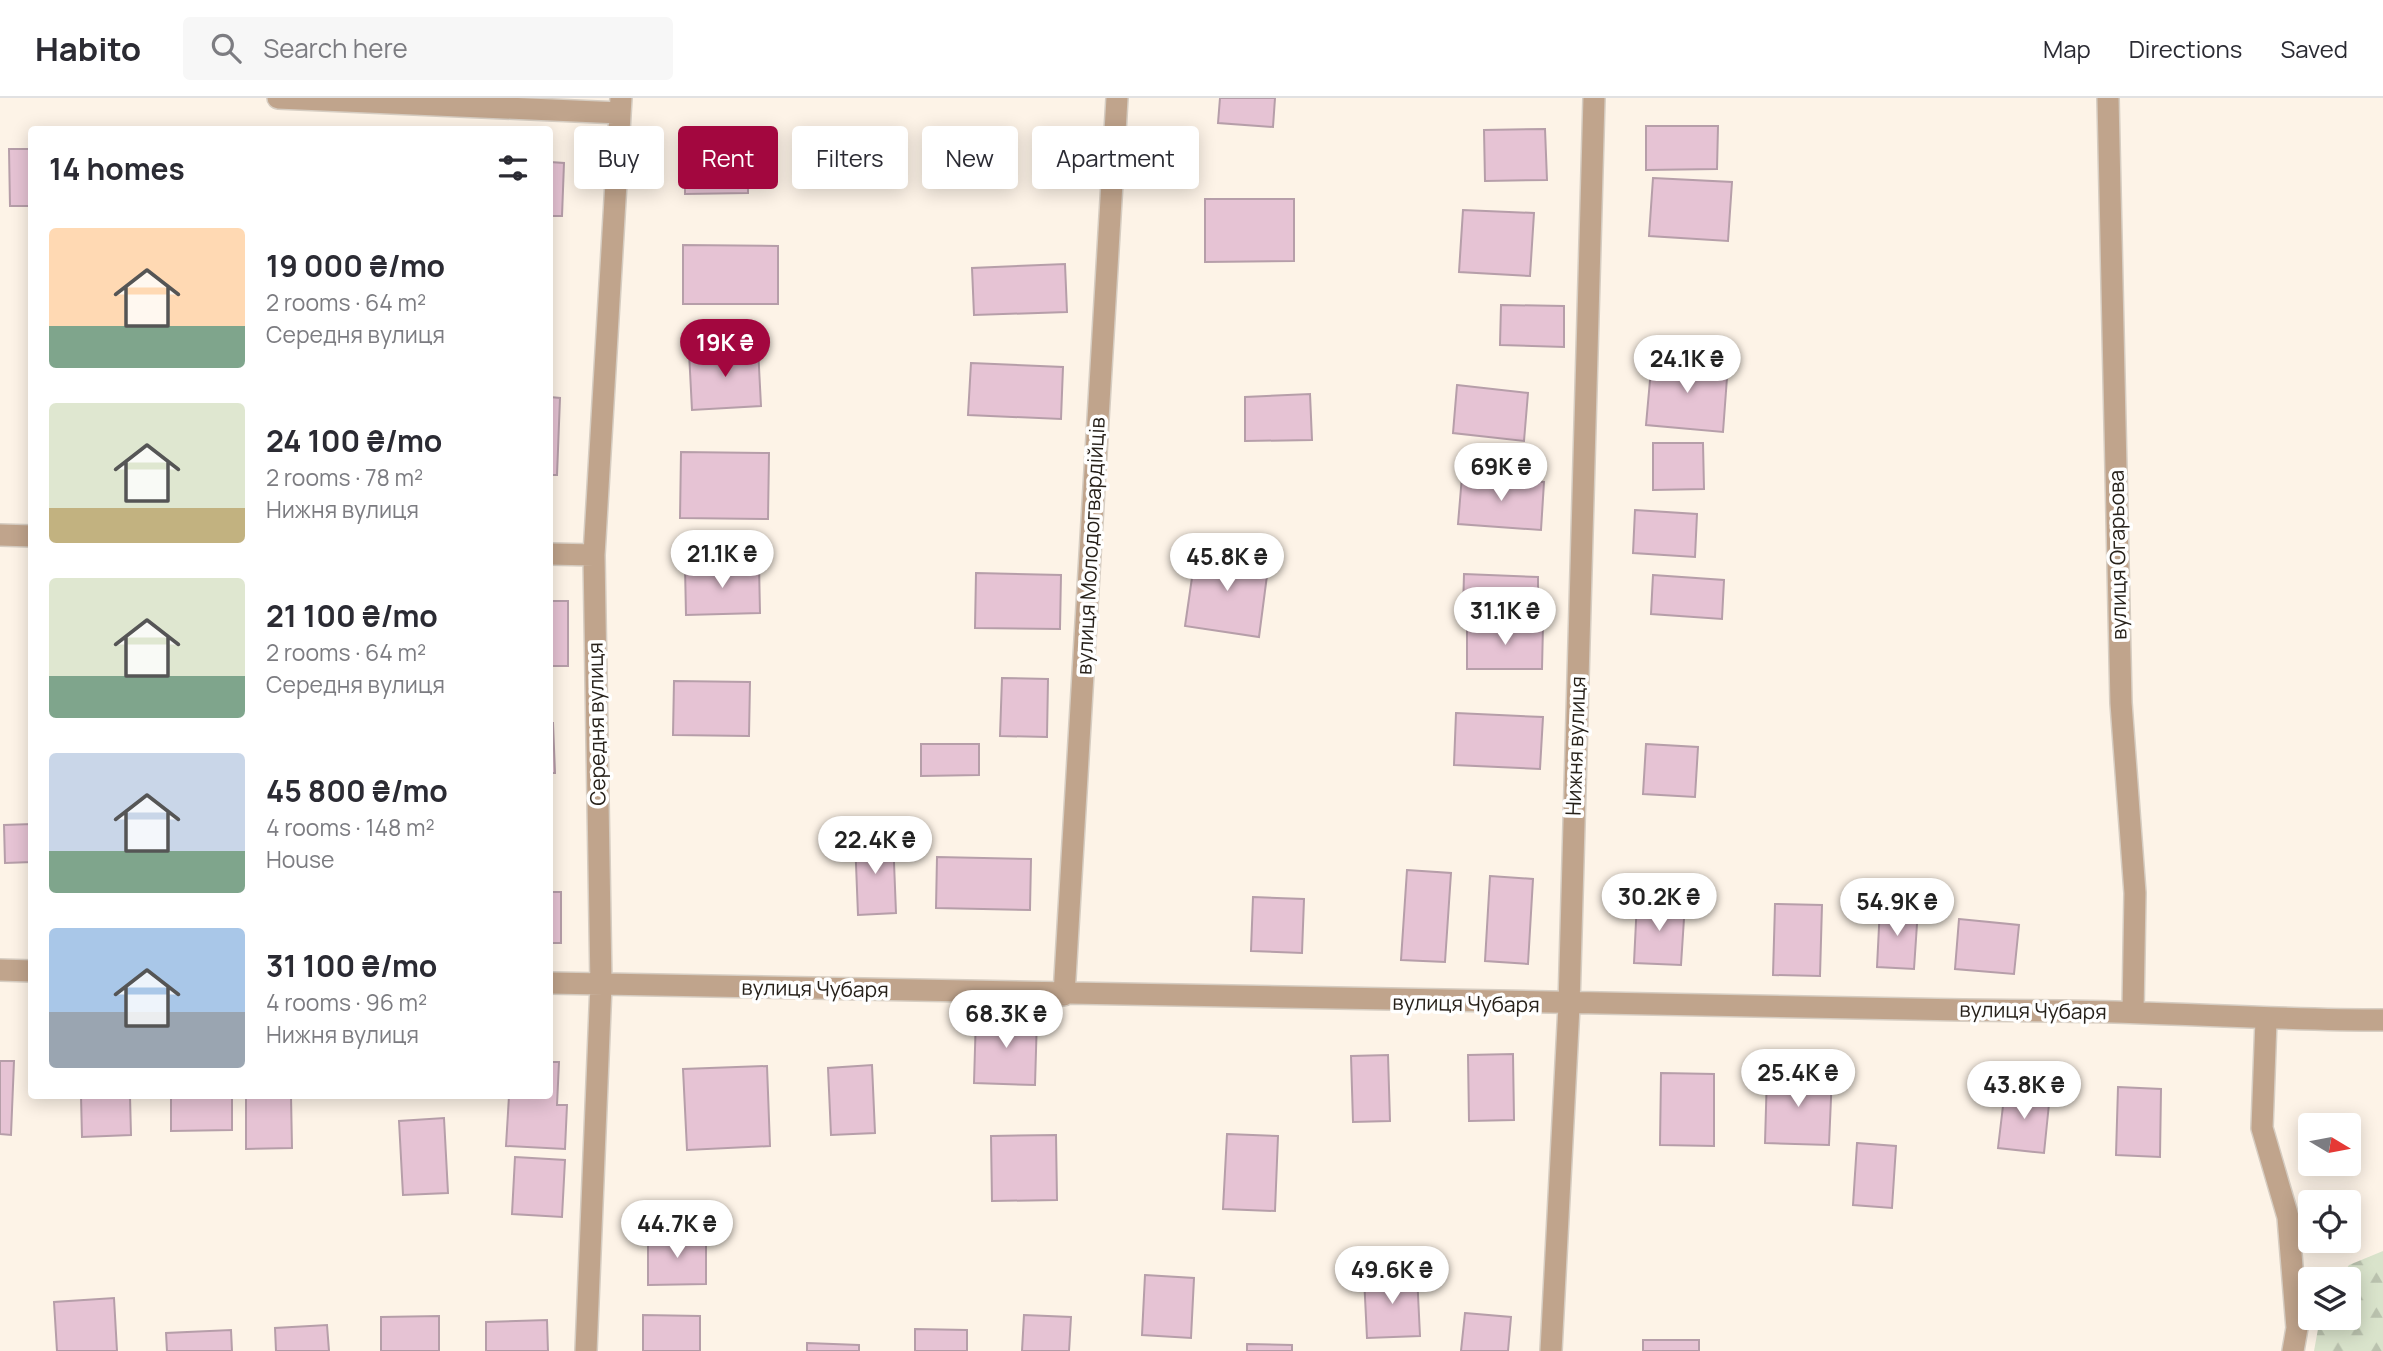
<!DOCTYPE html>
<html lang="en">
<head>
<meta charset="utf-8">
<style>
  body { margin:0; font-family:Manrope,sans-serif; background:#f7f7f7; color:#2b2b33; height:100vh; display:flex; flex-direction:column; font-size:26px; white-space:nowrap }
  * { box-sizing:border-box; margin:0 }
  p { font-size:23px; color:#7c7c81 }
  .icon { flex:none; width:38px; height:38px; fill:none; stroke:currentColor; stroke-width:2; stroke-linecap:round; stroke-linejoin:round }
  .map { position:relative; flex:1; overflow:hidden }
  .panel { position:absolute; left:28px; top:28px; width:525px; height:973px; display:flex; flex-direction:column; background:#fff; border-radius:7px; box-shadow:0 4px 18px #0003 }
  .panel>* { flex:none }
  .banner { position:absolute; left:574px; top:28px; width:665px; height:63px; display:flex; gap:14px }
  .needle { width:46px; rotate:100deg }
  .tools { position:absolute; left:2298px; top:1015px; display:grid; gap:14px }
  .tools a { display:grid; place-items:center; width:63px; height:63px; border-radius:7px; background:#fff; box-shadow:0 4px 18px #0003; font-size:35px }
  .price { position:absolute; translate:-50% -60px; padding:0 16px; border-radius:24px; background:#fff; color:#222; font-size:23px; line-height:46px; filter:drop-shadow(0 2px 4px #0008) }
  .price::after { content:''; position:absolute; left:50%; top:42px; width:21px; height:16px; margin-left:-10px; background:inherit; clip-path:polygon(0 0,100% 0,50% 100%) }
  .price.selected { background:#a3073f; color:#fff }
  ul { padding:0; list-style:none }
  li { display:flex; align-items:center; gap:21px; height:175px; padding:0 21px }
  li span { display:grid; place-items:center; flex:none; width:196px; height:140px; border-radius:7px; color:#555 }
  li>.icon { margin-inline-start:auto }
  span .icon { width:84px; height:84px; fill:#fffc; stroke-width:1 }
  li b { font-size:30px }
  h2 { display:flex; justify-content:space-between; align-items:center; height:84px; padding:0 21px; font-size:30px }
  .tag { padding:0 24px; border-radius:7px; background:#fff; box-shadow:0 4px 18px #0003; font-size:24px; line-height:63px }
  .tag.selected { background:#a3073f; color:#fff }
  header { display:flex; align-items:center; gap:42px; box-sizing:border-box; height:98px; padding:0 35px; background:#fff; border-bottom:2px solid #e1e1e2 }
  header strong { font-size:33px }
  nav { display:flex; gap:38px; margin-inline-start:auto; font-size:24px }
  .search { width:490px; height:63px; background:#f7f7f7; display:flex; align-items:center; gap:18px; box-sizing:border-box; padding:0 24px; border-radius:7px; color:#7c7c81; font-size:26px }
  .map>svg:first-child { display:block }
</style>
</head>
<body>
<header>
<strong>Habito</strong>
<div class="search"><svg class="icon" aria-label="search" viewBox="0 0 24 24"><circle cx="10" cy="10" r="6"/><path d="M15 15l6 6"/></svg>Search here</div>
<nav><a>Map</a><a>Directions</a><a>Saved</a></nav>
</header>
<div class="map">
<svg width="2383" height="1253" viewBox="0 0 2383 1253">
  <defs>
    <pattern id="forest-firs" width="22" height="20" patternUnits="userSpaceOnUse" patternTransform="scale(1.75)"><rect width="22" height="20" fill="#d9e3cb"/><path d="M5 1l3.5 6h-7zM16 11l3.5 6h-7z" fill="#bac2ae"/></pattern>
  </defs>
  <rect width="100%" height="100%" fill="#fdf3e7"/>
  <!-- forest -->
  <path fill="url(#forest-firs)" d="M2383 1153V1253H2314L2320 1220H2348V1181H2340L2349 1167Z"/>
  <!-- building -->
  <path fill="#e6c3d4" stroke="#b69ea9" stroke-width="2" d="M1220 0H1275L1273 29 1218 25Z
    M1646 28H1718L1717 71 1646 72Z
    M748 29V95L685 96V30Z
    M1545 31 1547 82 1485 83 1484 32Z
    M9 51H32V108H10Z
    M550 64 564 65 562 118H550Z
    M1653 80 1732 84 1728 143 1649 138Z
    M1205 101H1294V163L1205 164Z
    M1463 112 1534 115 1530 178 1459 174Z
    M683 147 778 148V206H683Z
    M1065 166 1067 214 974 217 972 170Z
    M1501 207 1564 208V249L1500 247Z
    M758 250 761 308 692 312 689 254Z
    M1652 260 1728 266 1723 334 1646 327Z
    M971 265 1063 269 1061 321 968 317Z
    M1457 287 1528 295 1524 343 1453 335Z
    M1310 296 1312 342 1245 343V299Z
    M550 299 560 300 557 377H550Z
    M1653 345H1703L1704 391 1653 392Z
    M681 354 769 355 768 421 680 420Z
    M1462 378 1544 384 1541 432 1458 426Z
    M1635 412 1697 416 1695 459 1633 455Z
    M1196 452 1269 462 1259 539 1185 528Z
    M759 467 760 515 686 517 685 469Z
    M976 475 1061 477 1060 531 975 530Z
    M1464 476 1538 479V514L1463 512Z
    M1653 477 1724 482 1722 521 1651 516Z
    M550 503H568V568H550Z
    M1467 527H1543L1542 571H1467Z
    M1002 580 1048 581 1047 639 1000 638Z
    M674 583 750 584 749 638 673 637Z
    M1456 615 1543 619 1540 671 1454 667Z
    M550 625H553L555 675H550Z
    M921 646H979V677L921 678Z
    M1646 646 1698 649 1695 699 1643 696Z
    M32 726V764L5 765 4 727Z
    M893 739 896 815 858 817 855 741Z
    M937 759 1031 761 1030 812 936 810Z
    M1407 772 1451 775 1445 864 1401 862Z
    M1490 778 1533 781 1528 866 1485 863Z
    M550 794H561V845H550Z
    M1253 799 1304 801 1302 855 1251 853Z
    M1637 803 1685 805 1681 867 1634 865Z
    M1775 806 1822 807 1820 878 1773 877Z
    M1880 809 1918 811 1914 871 1877 869Z
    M1959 821 2019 827 2014 876 1955 871Z
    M976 917 1037 919 1035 987 974 985Z
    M1513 956 1514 1022 1469 1023 1468 957Z
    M1388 957 1390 1023 1353 1024 1351 958Z
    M0 963H14L11 1037 0 1036Z
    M550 964H559L557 1007H567L565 1051 506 1048 509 998H550Z
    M872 967 875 1035 831 1037 828 970Z
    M767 968 770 1048 687 1052 683 971Z
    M1661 975 1714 976V1048L1660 1047Z
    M1767 975 1832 977 1829 1047 1765 1045Z
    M2118 989 2161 991 2160 1059 2116 1057Z
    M2005 991 2050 996 2044 1055 1998 1050Z
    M81 998H130L131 1037 82 1039Z
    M171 998H232V1032L171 1033Z
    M246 998H291L292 1050 246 1051Z
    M444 1020 448 1095 403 1097 399 1023Z
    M1227 1036 1278 1038 1275 1113 1223 1111Z
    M1056 1037 1057 1102 992 1103 991 1038Z
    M1857 1045 1896 1048 1892 1110 1853 1107Z
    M515 1059 565 1062 562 1119 512 1116Z
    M648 1137H706V1186L648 1187Z
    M1417 1176 1420 1238 1367 1240 1364 1179Z
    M1145 1177 1194 1180 1191 1240 1142 1237Z
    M114 1200 117 1253H57L54 1204Z
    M1465 1215 1511 1219 1508 1253H1461Z
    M643 1217 700 1218V1253H643Z
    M1024 1217 1071 1219 1069 1253H1022Z
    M439 1218V1253H381V1219Z
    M547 1222 548 1253H486V1224Z
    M327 1227 329 1253H276L275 1230Z
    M915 1231 967 1232V1253H915Z
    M231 1232 232 1253H167L166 1235Z
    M1643 1242H1699V1253H1643Z
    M807 1245 859 1247V1253H807Z
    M1247 1246 1292 1247V1253H1247Z"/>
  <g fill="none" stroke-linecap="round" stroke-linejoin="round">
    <!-- minor casing -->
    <g stroke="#d6cdc2" stroke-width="24">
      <path id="minor" d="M278 0 620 15
        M2108 0 2121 605 2135 795 2133 914
        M0 437 32 438
        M550 456 594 457
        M0 872 32 873
        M550 885C1053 897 1557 908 2061 913 2168 914 2275 922 2383 922
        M1064 897 1117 0
        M2266 922 2262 1030 2288 1119 2297 1230 2293 1253
        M586 1253 601 887 594 457 621 0
        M1551 1253 1569 908 1594 0"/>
    </g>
    <!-- minor -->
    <use href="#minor" stroke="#c0a48c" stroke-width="21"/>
  </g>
  <g text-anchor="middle" stroke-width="7" stroke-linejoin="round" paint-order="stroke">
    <!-- street labels -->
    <g font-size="21" fill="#27211a" stroke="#fff">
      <text transform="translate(1091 448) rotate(-87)" y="7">вулиця Молодогвардійців</text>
      <text transform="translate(2118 457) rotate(-91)" y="7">вулиця Огарьова</text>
      <text transform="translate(597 626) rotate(-91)" y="7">Середня вулиця</text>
      <text transform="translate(1576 648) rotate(-88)" y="7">Нижня вулиця</text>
      <text transform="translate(815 891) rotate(1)" y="7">вулиця Чубаря</text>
      <text transform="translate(1466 906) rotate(1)" y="7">вулиця Чубаря</text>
      <text transform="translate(2033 913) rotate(1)" y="7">вулиця Чубаря</text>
    </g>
  </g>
</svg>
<div class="tools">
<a><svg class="needle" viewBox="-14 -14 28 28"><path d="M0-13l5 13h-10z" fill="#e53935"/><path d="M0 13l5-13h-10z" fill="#7c7c81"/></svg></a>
<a><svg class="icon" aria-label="locate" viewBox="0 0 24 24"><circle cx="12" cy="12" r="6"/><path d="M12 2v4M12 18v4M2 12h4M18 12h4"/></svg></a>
<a><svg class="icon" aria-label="layers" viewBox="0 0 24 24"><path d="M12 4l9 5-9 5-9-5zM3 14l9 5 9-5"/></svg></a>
</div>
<b class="price selected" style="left:725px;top:281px">19K ₴</b>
<b class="price" style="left:1687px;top:297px">24.1K ₴</b>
<b class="price" style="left:1501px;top:405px">69K ₴</b>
<b class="price" style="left:722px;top:492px">21.1K ₴</b>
<b class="price" style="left:1227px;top:495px">45.8K ₴</b>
<b class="price" style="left:1505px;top:549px">31.1K ₴</b>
<b class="price" style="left:875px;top:778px">22.4K ₴</b>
<b class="price" style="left:1659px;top:835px">30.2K ₴</b>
<b class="price" style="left:1897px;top:840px">54.9K ₴</b>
<b class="price" style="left:1006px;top:952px">68.3K ₴</b>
<b class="price" style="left:1798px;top:1011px">25.4K ₴</b>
<b class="price" style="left:2024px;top:1023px">43.8K ₴</b>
<b class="price" style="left:677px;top:1162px">44.7K ₴</b>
<b class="price" style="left:1392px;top:1208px">49.6K ₴</b>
<div class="banner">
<a class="tag">Buy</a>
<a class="tag selected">Rent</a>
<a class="tag">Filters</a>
<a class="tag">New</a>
<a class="tag">Apartment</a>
</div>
<section class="panel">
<h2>14 homes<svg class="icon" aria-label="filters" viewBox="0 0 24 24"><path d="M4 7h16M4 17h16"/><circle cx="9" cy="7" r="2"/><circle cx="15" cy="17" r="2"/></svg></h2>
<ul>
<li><span style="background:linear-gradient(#ffd9b3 70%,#7fa58c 0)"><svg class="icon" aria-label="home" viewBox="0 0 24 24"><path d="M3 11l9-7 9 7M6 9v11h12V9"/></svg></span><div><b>19 000 ₴/mo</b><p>2 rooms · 64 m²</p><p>Середня вулиця</p></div></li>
<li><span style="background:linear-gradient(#dfe7d0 75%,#c2b280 0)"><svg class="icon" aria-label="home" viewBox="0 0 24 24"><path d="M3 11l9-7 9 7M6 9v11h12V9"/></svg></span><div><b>24 100 ₴/mo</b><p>2 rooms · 78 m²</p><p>Нижня вулиця</p></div></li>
<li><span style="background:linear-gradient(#dfe7d0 70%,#7fa58c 0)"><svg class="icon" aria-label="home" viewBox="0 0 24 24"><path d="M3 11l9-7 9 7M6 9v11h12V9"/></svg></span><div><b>21 100 ₴/mo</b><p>2 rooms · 64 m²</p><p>Середня вулиця</p></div></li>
<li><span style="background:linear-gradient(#c9d6e8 70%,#7fa58c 0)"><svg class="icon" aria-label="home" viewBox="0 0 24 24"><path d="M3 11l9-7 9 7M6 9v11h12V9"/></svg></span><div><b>45 800 ₴/mo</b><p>4 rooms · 148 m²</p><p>House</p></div></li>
<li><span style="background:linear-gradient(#a9c7e8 60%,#9aa5b1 0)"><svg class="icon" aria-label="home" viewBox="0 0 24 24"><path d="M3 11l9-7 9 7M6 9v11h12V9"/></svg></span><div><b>31 100 ₴/mo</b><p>4 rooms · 96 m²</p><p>Нижня вулиця</p></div></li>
</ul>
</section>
</div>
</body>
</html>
